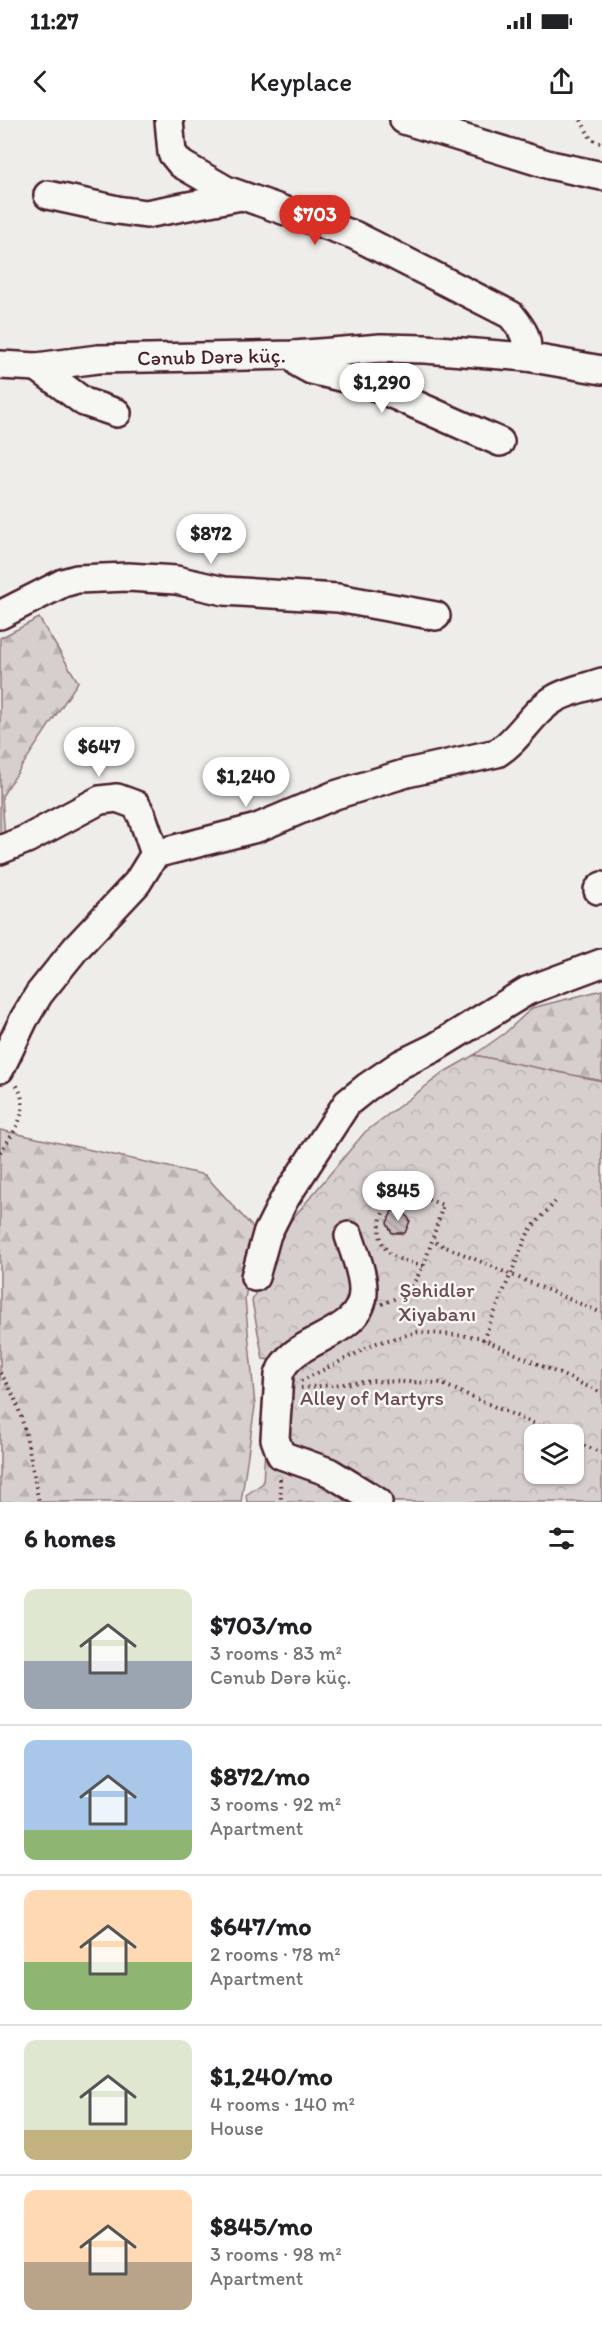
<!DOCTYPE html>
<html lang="en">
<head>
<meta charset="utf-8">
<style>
  body { margin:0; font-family:Itim,sans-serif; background:#f2f2f2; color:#202124; height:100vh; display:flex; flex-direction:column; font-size:22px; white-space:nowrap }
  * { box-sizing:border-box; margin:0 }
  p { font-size:20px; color:#757577 }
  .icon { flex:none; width:33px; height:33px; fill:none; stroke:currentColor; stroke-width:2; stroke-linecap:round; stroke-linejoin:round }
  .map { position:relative; height:1382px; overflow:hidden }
  .panel { display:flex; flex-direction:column; background:#fff; flex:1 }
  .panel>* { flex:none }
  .fabs { position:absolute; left:524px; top:1304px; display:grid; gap:12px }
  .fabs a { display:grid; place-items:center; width:60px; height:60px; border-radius:12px; background:#fff; box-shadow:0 2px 4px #0004; font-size:30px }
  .price { position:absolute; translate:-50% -51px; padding:0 14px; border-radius:21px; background:#fff; color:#222; font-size:20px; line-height:39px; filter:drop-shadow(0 2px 3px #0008) }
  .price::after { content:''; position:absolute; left:50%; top:36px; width:18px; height:14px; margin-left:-9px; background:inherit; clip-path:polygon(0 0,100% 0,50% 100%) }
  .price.selected { background:#d93025; color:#fff }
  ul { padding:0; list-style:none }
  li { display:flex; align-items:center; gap:18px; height:150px; padding:0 24px }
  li+li { border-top:2px solid #e0e0e0 }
  li span { display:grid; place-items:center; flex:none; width:168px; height:120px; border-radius:12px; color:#555 }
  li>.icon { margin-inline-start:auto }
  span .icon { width:72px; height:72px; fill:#fffc; stroke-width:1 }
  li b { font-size:26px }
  h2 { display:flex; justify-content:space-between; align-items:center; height:72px; padding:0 24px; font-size:26px }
  .status { display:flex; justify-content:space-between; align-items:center; height:42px; padding:0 30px; background:#fff; direction:ltr }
  .status svg { height:16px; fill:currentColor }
  header { display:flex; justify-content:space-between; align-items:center; height:78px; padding:0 24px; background:#fff; font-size:27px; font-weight:600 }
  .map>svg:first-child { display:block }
</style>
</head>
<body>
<div class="status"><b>11:27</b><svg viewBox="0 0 49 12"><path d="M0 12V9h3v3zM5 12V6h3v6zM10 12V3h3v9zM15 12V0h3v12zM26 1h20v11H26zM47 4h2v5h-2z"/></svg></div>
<header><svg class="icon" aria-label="back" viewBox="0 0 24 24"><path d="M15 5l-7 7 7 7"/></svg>Keyplace<svg class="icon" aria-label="share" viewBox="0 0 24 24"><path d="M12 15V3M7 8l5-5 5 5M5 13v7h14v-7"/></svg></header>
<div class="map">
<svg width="602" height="1382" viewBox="0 0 602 1382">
  <defs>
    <pattern id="forest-firs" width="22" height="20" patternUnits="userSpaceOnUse" patternTransform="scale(1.5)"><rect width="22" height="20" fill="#d7cfce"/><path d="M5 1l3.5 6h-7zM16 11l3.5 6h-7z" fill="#bab1b1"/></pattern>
    <pattern id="park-crowns" width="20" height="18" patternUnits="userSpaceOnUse" patternTransform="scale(1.5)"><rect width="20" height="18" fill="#d7cfce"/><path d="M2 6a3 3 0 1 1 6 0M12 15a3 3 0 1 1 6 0" fill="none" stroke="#bab1b1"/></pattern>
    <pattern id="building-back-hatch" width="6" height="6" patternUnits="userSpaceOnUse" patternTransform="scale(1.5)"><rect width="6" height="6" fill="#c6babb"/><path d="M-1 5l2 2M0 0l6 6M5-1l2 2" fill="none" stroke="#ac9fa1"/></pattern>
  </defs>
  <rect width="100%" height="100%" fill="#efedea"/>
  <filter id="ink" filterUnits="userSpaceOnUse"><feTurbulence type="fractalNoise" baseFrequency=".0167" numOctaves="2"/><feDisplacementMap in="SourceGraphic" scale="12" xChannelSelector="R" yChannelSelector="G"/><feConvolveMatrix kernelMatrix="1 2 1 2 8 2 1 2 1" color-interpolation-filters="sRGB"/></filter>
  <g filter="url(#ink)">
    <!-- forest -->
    <path fill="url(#forest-firs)" stroke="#90777c" stroke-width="1.5" d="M39 498 78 562 2 676 5 720 0 721V518Z
      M602 870V961L474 935 505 913 532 888Z
      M0 1010 205 1055 256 1111 245 1179 255 1286 241 1382H0Z"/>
    <!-- park -->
    <path fill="url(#park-crowns)" stroke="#90777c" stroke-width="1.5" fill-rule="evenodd" d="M474 935 602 961V1382H247L246 1375 263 1363 270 1240 263 1239 252 1181 278 1116 365 1012 446 951ZM534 1314H573V1353H534Z"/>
    <!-- building -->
    <path fill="url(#building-back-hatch)" stroke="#4a1f2b" stroke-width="1.5" d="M392 1091H404L410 1101 405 1113H392L387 1103Z"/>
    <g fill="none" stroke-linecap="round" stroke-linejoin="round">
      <!-- minor casing -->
      <g stroke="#4a1f2b" stroke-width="32">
        <g id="minor">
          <path d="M169 0 172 33 181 44 226 70 354 115 511 195C524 211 528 217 527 237"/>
          <path d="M404 0 550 45 602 56"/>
          <path d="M48 75 117 90 146 94 241 76"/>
          <path d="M294 235 300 244 311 250 369 264 500 322"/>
          <path id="s1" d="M0 245 37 247 98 239 294 235 381 228 425 229 527 237 602 250"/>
          <path d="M37 247 84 282 117 293"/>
          <path d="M0 495 63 463 77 459 128 457 176 460 224 471 338 478 436 496"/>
          <path d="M0 730 27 719 100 680 117 678 136 685 142 696 155 734"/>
          <path d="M598 770 602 766"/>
          <path d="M0 949 24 899 39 874 76 828 137 763 155 734 257 708 335 675 407 653 497 633C520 619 532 591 556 578 570 570 588 567 602 562"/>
          <path d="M349 1116C354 1132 363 1152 363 1170 364 1218 290 1216 279 1255L275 1319 281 1335 329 1352 378 1382"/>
          <path d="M255 1157 267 1114 284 1080 347 983 367 967 401 944 434 928 527 871 602 843"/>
        </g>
      </g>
      <!-- path -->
      <path stroke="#4a1f2b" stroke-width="4" stroke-dasharray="1.5 4.5" stroke-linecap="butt" d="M581 0 591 19 602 24
        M0 1032C15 1011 32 990 16 964
        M423 1147C414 1143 400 1141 392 1135 376 1124 376 1098 389 1084 395 1079 404 1077 411 1076 421 1075 434 1082 443 1085L432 1121
        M382 1184 408 1173 423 1147 432 1121 602 1193
        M483 1220 529 1111 555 1082
        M0 1253C26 1286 30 1342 39 1382
        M301 1261 377 1223 418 1212 478 1217 602 1273
        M301 1268 373 1261 440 1263 558 1314
        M573 1321 602 1333
        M280 1359 281 1382"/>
      <!-- minor -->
      <use href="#minor" stroke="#f6f6f2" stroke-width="27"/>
    </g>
  </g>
  <g text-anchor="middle" stroke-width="5" stroke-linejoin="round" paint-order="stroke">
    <!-- street labels -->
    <g font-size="21" fill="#4a1f2b" stroke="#f6f6f2">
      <text dy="7" stroke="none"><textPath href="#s1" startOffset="212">Cənub Dərə küç.</textPath></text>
    </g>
    <!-- park labels -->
    <g font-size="21" fill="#6d4b54" stroke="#f6f6f2">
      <text x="437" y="1177">Şəhidlər<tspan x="437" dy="24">Xiyabanı</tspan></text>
      <text x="372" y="1285">Alley of Martyrs</text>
    </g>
  </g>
</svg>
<div class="fabs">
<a><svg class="icon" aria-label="layers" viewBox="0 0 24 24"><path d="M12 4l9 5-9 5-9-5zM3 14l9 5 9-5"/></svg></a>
</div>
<b class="price selected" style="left:315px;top:126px">$703</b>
<b class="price" style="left:382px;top:294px">$1,290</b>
<b class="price" style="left:211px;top:445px">$872</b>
<b class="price" style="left:99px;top:658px">$647</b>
<b class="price" style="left:246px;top:688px">$1,240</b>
<b class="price" style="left:398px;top:1102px">$845</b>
</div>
<section class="panel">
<h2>6 homes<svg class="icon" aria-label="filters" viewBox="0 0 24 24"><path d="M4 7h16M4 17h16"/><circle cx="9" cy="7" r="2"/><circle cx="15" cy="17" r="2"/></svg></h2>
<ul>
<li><span style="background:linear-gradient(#dfe7d0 60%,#9aa5b1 0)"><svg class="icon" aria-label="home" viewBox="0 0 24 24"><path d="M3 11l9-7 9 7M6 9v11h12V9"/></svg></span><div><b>$703/mo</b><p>3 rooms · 83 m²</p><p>Cənub Dərə küç.</p></div></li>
<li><span style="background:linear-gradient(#a9c7e8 75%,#8fb573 0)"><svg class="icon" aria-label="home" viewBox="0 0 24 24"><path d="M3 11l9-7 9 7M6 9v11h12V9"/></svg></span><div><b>$872/mo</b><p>3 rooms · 92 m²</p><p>Apartment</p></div></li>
<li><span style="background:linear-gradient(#ffd9b3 60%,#8fb573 0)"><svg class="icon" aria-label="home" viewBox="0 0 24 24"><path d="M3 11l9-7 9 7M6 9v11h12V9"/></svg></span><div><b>$647/mo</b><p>2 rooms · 78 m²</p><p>Apartment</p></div></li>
<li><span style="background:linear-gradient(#dfe7d0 75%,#c2b280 0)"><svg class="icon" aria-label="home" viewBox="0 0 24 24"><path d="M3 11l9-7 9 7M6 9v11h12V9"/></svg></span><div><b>$1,240/mo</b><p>4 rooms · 140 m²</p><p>House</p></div></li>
<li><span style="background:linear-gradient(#ffd9b3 60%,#b9a48a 0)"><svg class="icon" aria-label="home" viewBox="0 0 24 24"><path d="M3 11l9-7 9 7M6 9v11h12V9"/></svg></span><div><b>$845/mo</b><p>3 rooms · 98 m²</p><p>Apartment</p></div></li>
</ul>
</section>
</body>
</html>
